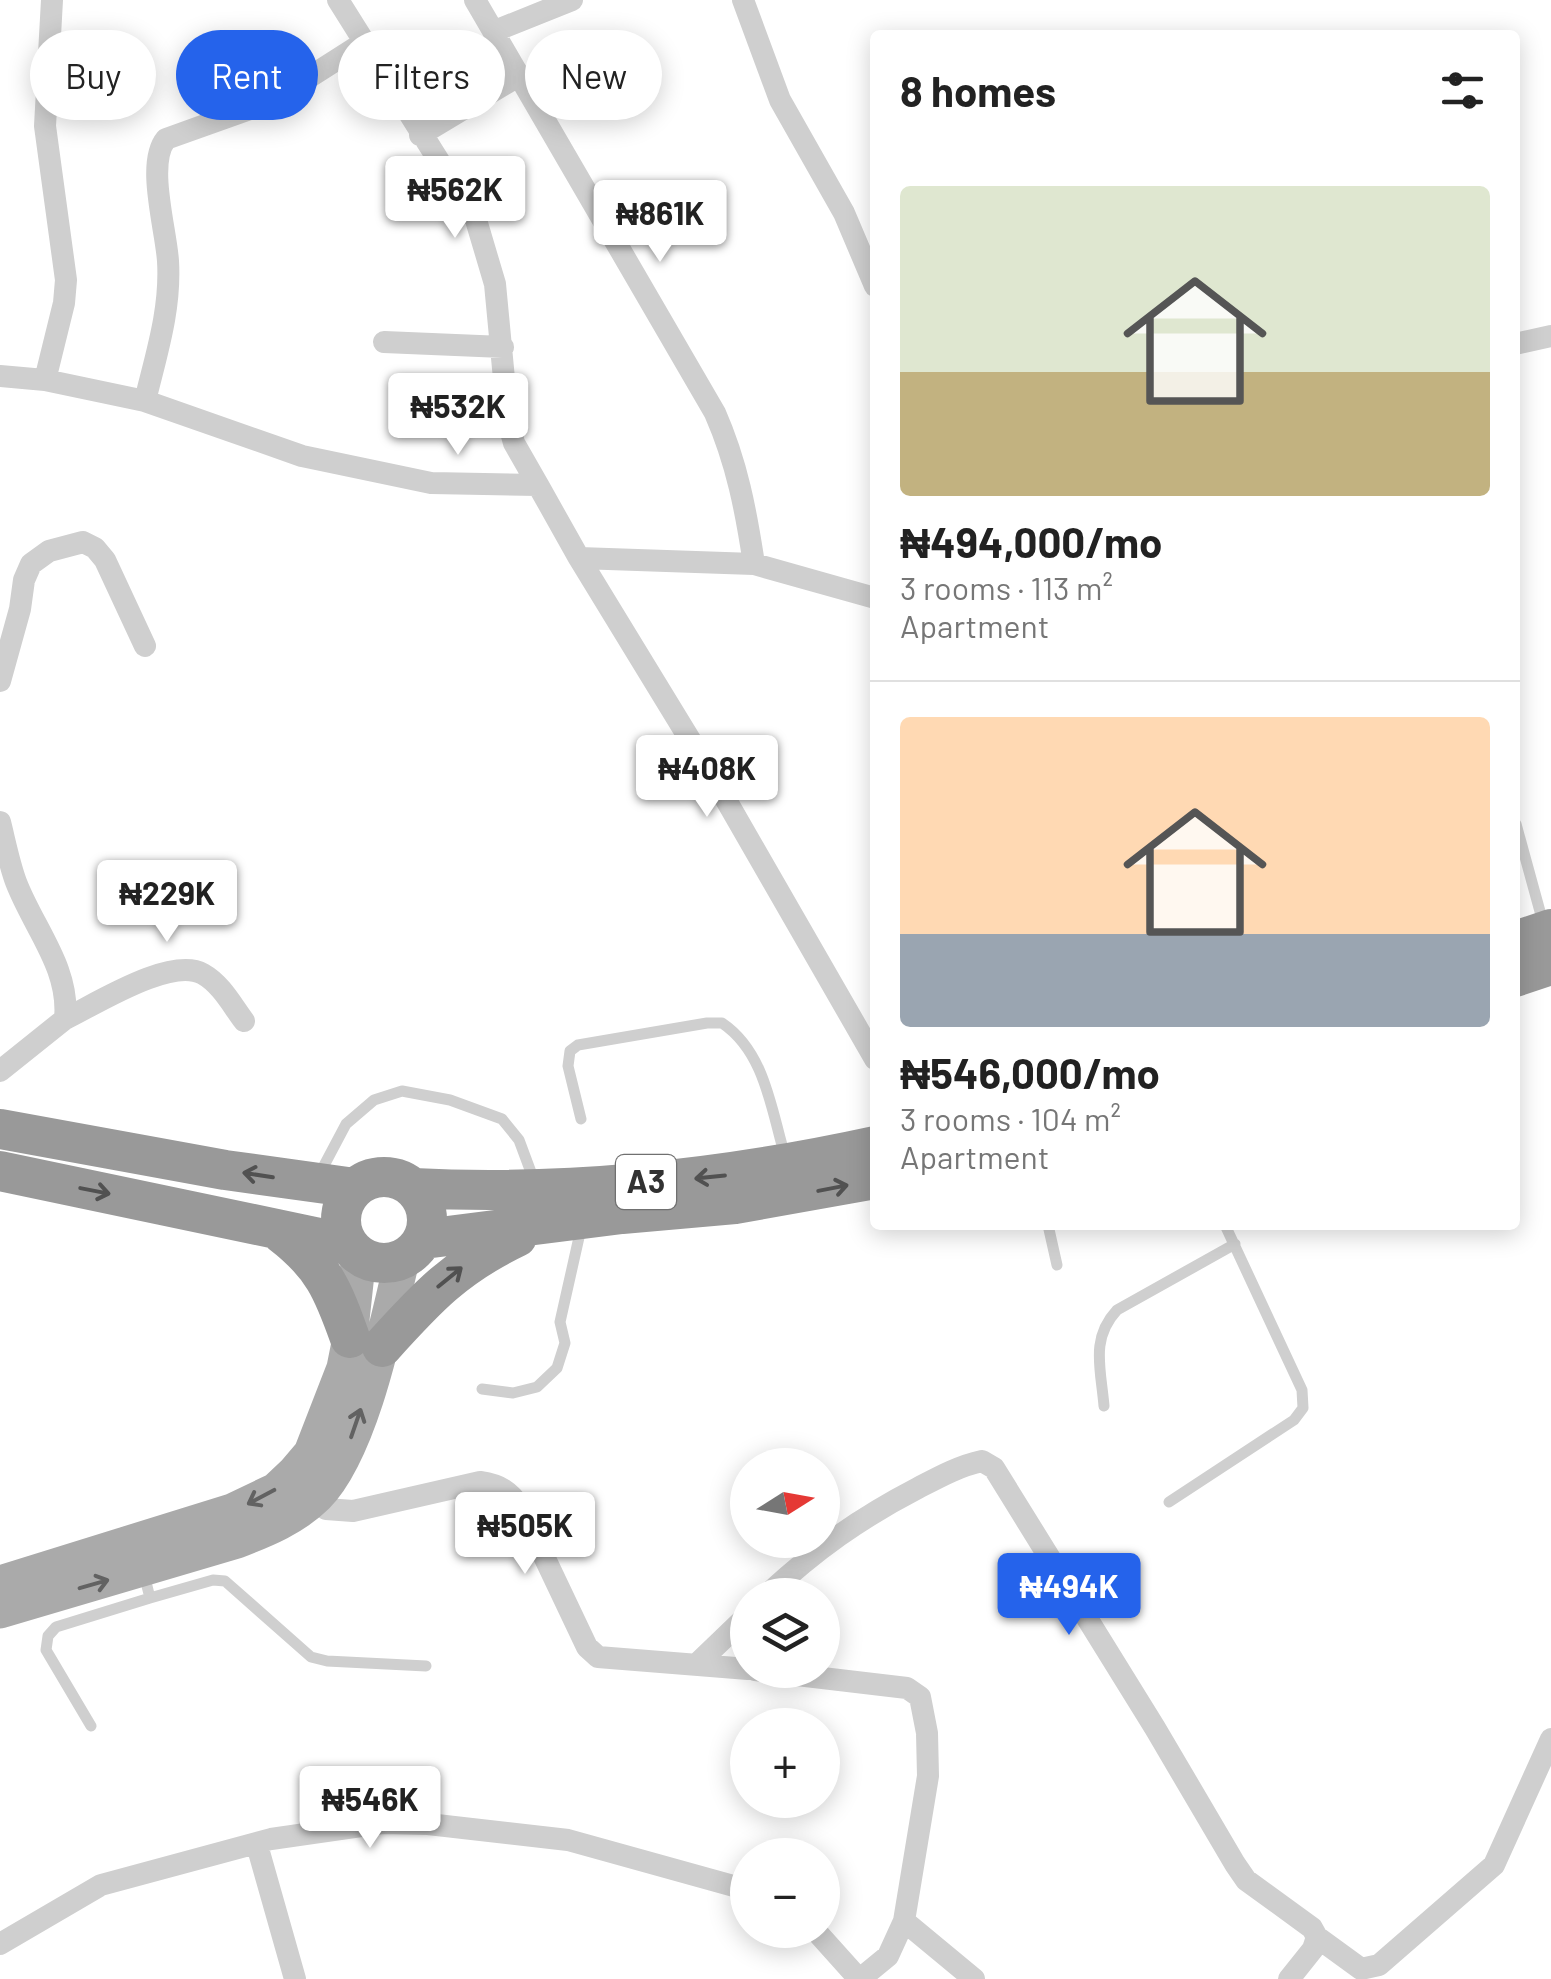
<!DOCTYPE html>
<html lang="en">
<head>
<meta charset="utf-8">
<style>
  body { margin:0; font-family:Barlow,sans-serif; background:#f6f6f6; color:#222; height:100vh; display:flex; flex-direction:column; font-size:38px; white-space:nowrap }
  * { box-sizing:border-box; margin:0 }
  p { font-size:32px; color:#767676 }
  .icon { flex:none; width:55px; height:55px; fill:none; stroke:currentColor; stroke-width:2; stroke-linecap:round; stroke-linejoin:round }
  .map { position:relative; flex:1; overflow:hidden }
  .side { position:absolute; left:870px; top:30px; width:650px; height:1200px; display:flex; flex-direction:column; background:#fff; border-radius:10px; box-shadow:0 5px 25px #0003 }
  .side>* { flex:none }
  .banner { position:absolute; left:30px; top:30px; width:690px; height:90px; display:flex; gap:20px }
  .needle { width:65px; rotate:79deg }
  .controls { position:absolute; left:730px; top:1448px; display:grid; gap:20px }
  .controls a { display:grid; place-items:center; width:110px; height:110px; border-radius:50%; background:#fff; box-shadow:0 5px 25px #0003; font-size:50px }
  .price { position:absolute; translate:-50% -85px; padding:0 22px; border-radius:10px; background:#fff; color:#222; font-size:32px; line-height:65px; filter:drop-shadow(0 2px 5px #0008) }
  .price::after { content:''; position:absolute; left:50%; top:60px; width:30px; height:22px; margin-left:-15px; background:inherit; clip-path:polygon(0 0,100% 0,50% 100%) }
  .price.active { background:#2563eb; color:#fff }
  ul { padding:0; list-style:none }
  li { display:grid; align-content:center; gap:20px; height:530px; padding:0 30px }
  li+li { border-top:2px solid #e0e0e0 }
  li span { display:grid; place-items:center; height:310px; border-radius:10px; color:#555 }
  li>.icon { margin-inline-start:auto }
  span .icon { width:180px; height:180px; fill:#fffc; stroke-width:1 }
  li b { font-size:42px }
  h2 { display:flex; justify-content:space-between; align-items:center; height:120px; padding:0 30px; font-size:42px }
  .tag { padding:0 35px; border-radius:45px; background:#fff; box-shadow:0 5px 25px #0003; font-size:35px; line-height:90px }
  .tag.active { background:#2563eb; color:#fff }
  .map>svg:first-child { display:block }
</style>
</head>
<body>
<div class="map">
<svg width="1551" height="1979" viewBox="0 0 1551 1979">
  <rect width="100%" height="100%" fill="#fff"/>
  <g fill="none" stroke-linecap="round" stroke-linejoin="round">
    <!-- lane -->
    <path stroke="#cfcfcf" stroke-width="11" d="M1516 824 1544 926
      M581 1119 568 1066 570 1051 578 1045 707 1023H722C765 1052 771 1109 785 1156
      M319 1175 346 1124 374 1100 402 1091 450 1100 502 1119 519 1140 535 1183
      M1048 1225 1057 1265
      M482 1389 513 1393 537 1387 557 1368 565 1343 560 1322 582 1224
      M1104 1406C1101 1369 1090 1339 1117 1310L1235 1244
      M1169 1502 1294 1420 1303 1408 1302 1390 1225 1225
      M150 1598 213 1580 225 1581 311 1657 327 1661 426 1666
      M91 1726 46 1650 48 1636 56 1627 150 1598 144 1574"/>
    <!-- street -->
    <path stroke="#cfcfcf" stroke-width="22" d="M338 0 476 220 495 284 508 421 514 443 538 485
      M475 0 715 413C737 463 746 511 754 564
      M743 0 780 100 844 213 875 286
      M495 31 572 0
      M420 135 520 75
      M384 342 503 347
      M1515 344 1551 336
      M0 376 45 380 145 401 302 456 431 483 538 485 579 558 754 564 875 598
      M45 380 64 303 66 280 45 126 52 0
      M145 401C156 355 171 310 168 261 166 229 146 163 166 139L272 101 363 43
      M579 558 714 779 875 1059
      M0 681 20 609 24 580 31 564 49 551 83 542 95 548 105 560 145 646
      M0 822C5 842 9 863 16 882 34 929 70 968 65 1019L0 1071
      M65 1019C96 1004 171 956 203 974 221 984 232 1005 244 1021
      M316 1497 326 1509 353 1511 480 1482C500 1485 510 1491 521 1508L587 1647 598 1657 748 1669
      M767 1595C815 1550 860 1518 918 1488 939 1477 959 1466 982 1461L994 1468 1155 1728 1235 1864 1246 1880 1312 1928 1317 1937 1313 1949 1289 1979
      M698 1663 748 1615
      M755 1670 907 1688 920 1697 927 1733 928 1776 904 1921 888 1956 860 1979
      M257 1845 295 1979
      M904 1921 974 1979
      M815 1930 859 1979
      M1317 1937 1361 1969 1379 1965 1494 1865 1551 1739
      M0 1944 101 1885 271 1839 382 1823 428 1824 568 1840 748 1890"/>
    <!-- primary -->
    <path stroke="#aaa" stroke-width="35" d="M0 1583 232 1511 276 1490 294 1473 311 1453 344 1368 350 1338 359 1255
      M0 1611 237 1541C265 1530 295 1518 317 1496 362 1450 387 1323 402 1260"/>
    <!-- highway -->
    <path stroke="#999" stroke-width="40" d="M1515 941 1551 929
      M1515 977 1551 965
      M0 1129 225 1170 355 1188
      M0 1171 348 1244
      M341 1220a43 43 0 1 1 86 0a43 43 0 1 1-86 0Z
      M413 1188C569 1196 723 1179 875 1146
      M281 1233C323 1265 333 1290 350 1338
      M424 1239 622 1214 735 1204 875 1179
      M382 1347C427 1297 456 1266 517 1237"/>
  </g>
  <!-- one-way arrows -->
  <defs><path id="oneway-shaft" d="M-6 0H5M1.5-3L5.5 0L1.5 3" fill="none" stroke-width="1.6" stroke-linecap="round" stroke-linejoin="round" transform="scale(2.5)"/></defs>
  <g stroke="#515151">
    <use href="#oneway-shaft" transform="translate(258 1175) rotate(-171)"/>
    <use href="#oneway-shaft" transform="translate(710 1177) rotate(174)"/>
    <use href="#oneway-shaft" transform="translate(833 1188) rotate(-11)"/>
    <use href="#oneway-shaft" transform="translate(95 1191) rotate(11)"/>
    <use href="#oneway-shaft" transform="translate(450 1277) rotate(-39)"/>
  </g>
  <g stroke="#626262">
    <use href="#oneway-shaft" transform="translate(356 1423) rotate(-71)"/>
    <use href="#oneway-shaft" transform="translate(261 1497) rotate(152)"/>
    <use href="#oneway-shaft" transform="translate(94 1584) rotate(-16)"/>
  </g>
  <g text-anchor="middle" stroke-width="10" stroke-linejoin="round" paint-order="stroke">
    <!-- shield labels -->
    <rect fill="#fff" stroke="#707070" stroke-width="2.5" x="616" y="1155" width="60" height="54" rx="8"/>
    <g font-size="32" font-weight="bold" fill="#323232">
      <text x="646" y="1193">A3</text>
    </g>
  </g>
</svg>
<div class="controls">
<a><svg class="needle" viewBox="-14 -14 28 28"><path d="M0-13l5 13h-10z" fill="#e53935"/><path d="M0 13l5-13h-10z" fill="#767676"/></svg></a>
<a><svg class="icon" aria-label="layers" viewBox="0 0 24 24"><path d="M12 4l9 5-9 5-9-5zM3 14l9 5 9-5"/></svg></a>
<a>+</a>
<a>−</a>
</div>
<b class="price" style="left:455px;top:241px">₦562K</b>
<b class="price" style="left:660px;top:265px">₦861K</b>
<b class="price" style="left:458px;top:458px">₦532K</b>
<b class="price" style="left:707px;top:820px">₦408K</b>
<b class="price" style="left:167px;top:945px">₦229K</b>
<b class="price" style="left:525px;top:1577px">₦505K</b>
<b class="price active" style="left:1069px;top:1638px">₦494K</b>
<b class="price" style="left:370px;top:1851px">₦546K</b>
<div class="banner">
<a class="tag">Buy</a>
<a class="tag active">Rent</a>
<a class="tag">Filters</a>
<a class="tag">New</a>
</div>
<section class="side">
<h2>8 homes<svg class="icon" aria-label="filters" viewBox="0 0 24 24"><path d="M4 7h16M4 17h16"/><circle cx="9" cy="7" r="2"/><circle cx="15" cy="17" r="2"/></svg></h2>
<ul>
<li><span style="background:linear-gradient(#dfe7d0 60%,#c2b280 0)"><svg class="icon" aria-label="home" viewBox="0 0 24 24"><path d="M3 11l9-7 9 7M6 9v11h12V9"/></svg></span><div><b>₦494,000/mo</b><p>3 rooms · 113 m²</p><p>Apartment</p></div></li>
<li><span style="background:linear-gradient(#ffd9b3 70%,#9aa5b1 0)"><svg class="icon" aria-label="home" viewBox="0 0 24 24"><path d="M3 11l9-7 9 7M6 9v11h12V9"/></svg></span><div><b>₦546,000/mo</b><p>3 rooms · 104 m²</p><p>Apartment</p></div></li>
</ul>
</section>
</div>
</body>
</html>
